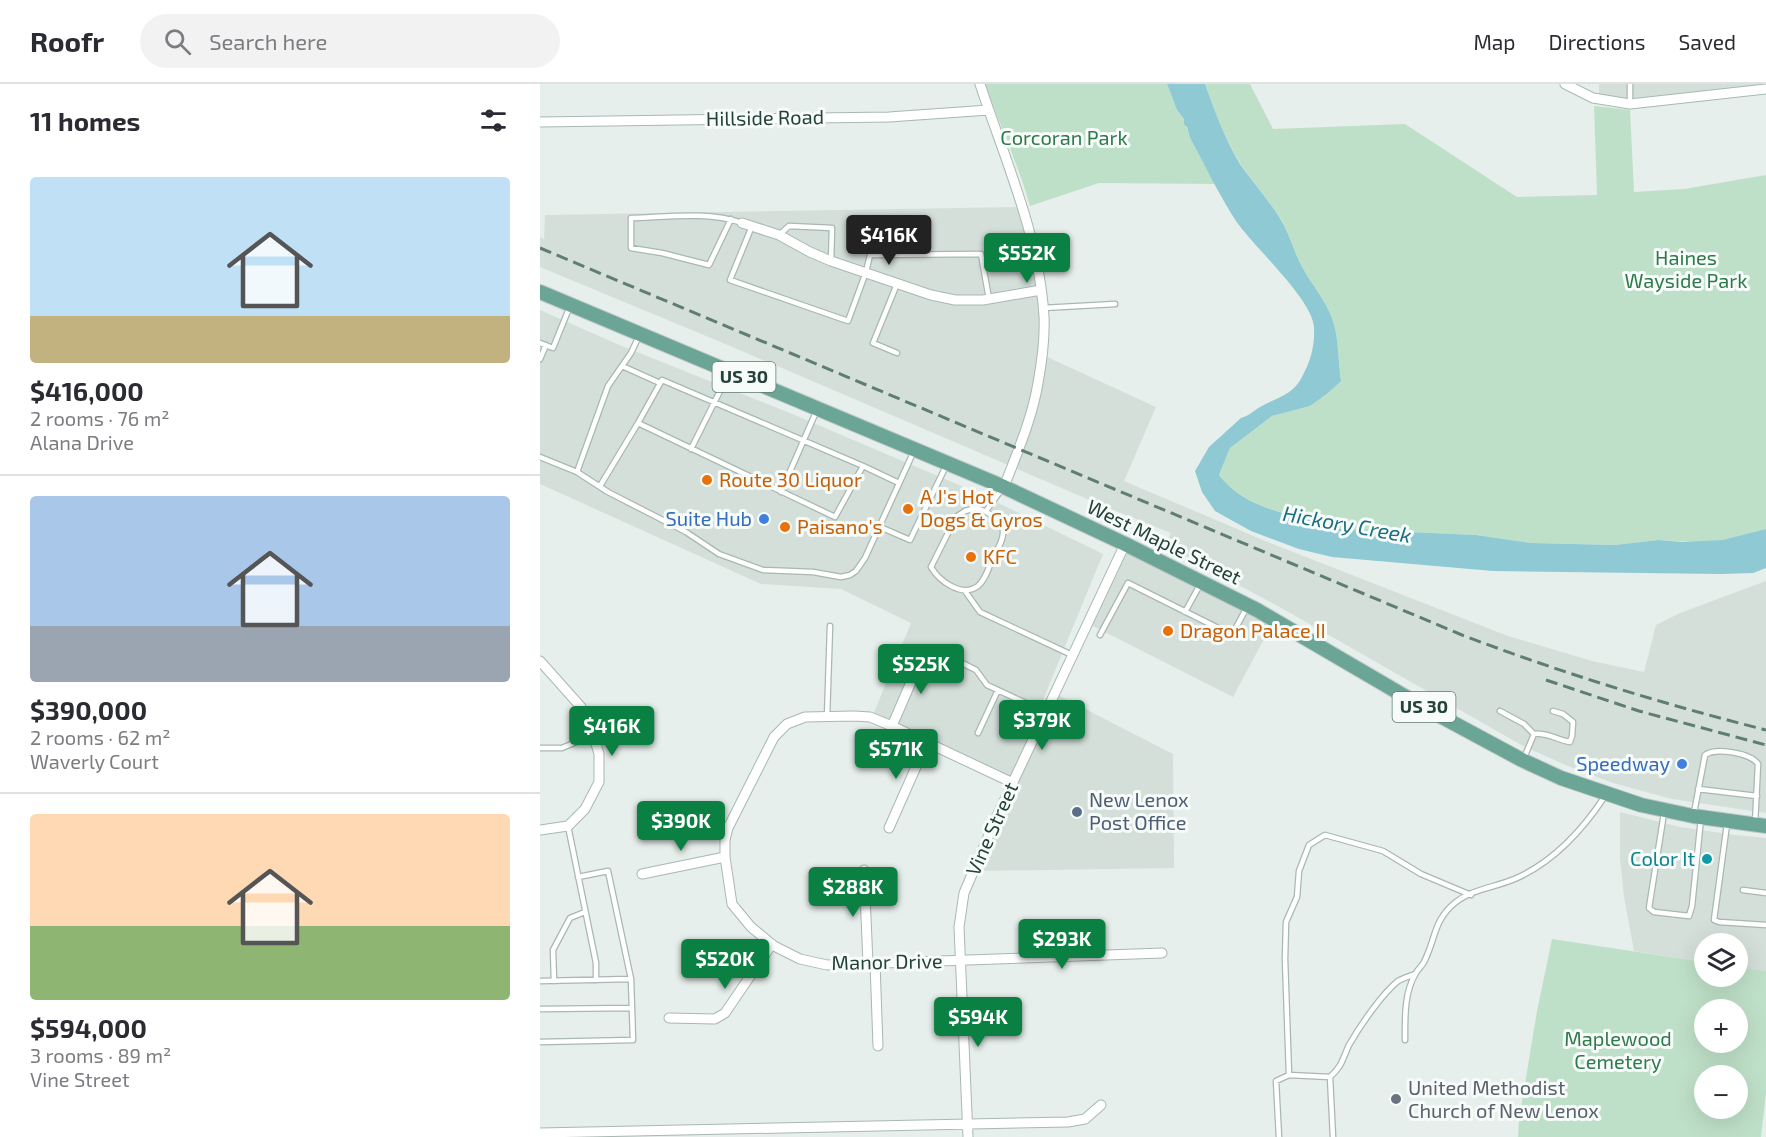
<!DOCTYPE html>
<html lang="en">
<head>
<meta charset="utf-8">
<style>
  body { margin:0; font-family:"Exo 2",sans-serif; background:#f2f2f3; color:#2b2b33; height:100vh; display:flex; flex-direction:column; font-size:22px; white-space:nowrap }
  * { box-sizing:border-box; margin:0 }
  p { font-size:20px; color:#7c7c81 }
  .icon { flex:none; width:33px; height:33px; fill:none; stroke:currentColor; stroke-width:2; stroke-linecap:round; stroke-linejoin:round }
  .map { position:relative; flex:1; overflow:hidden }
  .side { display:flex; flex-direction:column; background:#fff; width:540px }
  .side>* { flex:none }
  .buttons { position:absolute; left:1154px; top:849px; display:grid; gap:12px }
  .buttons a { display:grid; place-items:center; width:54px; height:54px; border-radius:50%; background:#fff; box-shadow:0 6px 24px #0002; font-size:30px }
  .price { position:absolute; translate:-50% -51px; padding:0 14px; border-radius:6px; background:#0b8043; color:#fff; font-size:20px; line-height:39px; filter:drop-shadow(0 2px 3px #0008) }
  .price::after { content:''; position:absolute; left:50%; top:36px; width:18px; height:14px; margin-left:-9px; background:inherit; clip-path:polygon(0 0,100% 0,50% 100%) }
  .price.selected { background:#222; color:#fff }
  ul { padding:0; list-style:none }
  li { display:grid; align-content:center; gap:12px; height:318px; padding:0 30px }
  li+li { border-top:2px solid #e1e1e2 }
  li span { display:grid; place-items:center; height:186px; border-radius:6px; color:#555 }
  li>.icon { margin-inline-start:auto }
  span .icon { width:108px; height:108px; fill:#fffc; stroke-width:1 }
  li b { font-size:26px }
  h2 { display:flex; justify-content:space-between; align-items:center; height:72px; padding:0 30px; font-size:26px }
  header { display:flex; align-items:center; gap:36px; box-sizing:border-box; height:84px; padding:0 30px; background:#fff; border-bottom:2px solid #e1e1e2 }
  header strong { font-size:28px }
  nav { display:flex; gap:33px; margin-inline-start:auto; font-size:21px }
  .search { width:420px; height:54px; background:#f2f2f3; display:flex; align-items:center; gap:15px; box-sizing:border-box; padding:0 21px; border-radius:33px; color:#7c7c81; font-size:22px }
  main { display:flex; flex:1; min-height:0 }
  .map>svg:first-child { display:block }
</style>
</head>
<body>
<header>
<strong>Roofr</strong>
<div class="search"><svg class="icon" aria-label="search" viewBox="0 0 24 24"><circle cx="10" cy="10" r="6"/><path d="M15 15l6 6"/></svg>Search here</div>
<nav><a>Map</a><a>Directions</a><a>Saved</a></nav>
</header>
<main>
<section class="side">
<h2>11 homes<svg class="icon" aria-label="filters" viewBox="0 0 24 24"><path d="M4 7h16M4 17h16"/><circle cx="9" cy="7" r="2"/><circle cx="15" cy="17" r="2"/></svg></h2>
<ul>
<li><span style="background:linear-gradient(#bfe0f5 75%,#c2b280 0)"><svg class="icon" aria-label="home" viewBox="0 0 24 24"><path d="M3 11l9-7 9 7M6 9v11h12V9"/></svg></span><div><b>$416,000</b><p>2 rooms · 76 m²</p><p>Alana Drive</p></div></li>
<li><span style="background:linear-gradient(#a9c7e8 70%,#9aa5b1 0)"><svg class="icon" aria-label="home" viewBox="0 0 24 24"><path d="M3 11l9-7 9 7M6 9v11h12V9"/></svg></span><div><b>$390,000</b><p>2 rooms · 62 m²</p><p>Waverly Court</p></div></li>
<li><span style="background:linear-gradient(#ffd9b3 60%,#8fb573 0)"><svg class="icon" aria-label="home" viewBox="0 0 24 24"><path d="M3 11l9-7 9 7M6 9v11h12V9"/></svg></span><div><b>$594,000</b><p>3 rooms · 89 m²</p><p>Vine Street</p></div></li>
</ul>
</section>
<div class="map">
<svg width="1226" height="1053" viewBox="0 0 1226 1053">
  <rect width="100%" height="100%" fill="#e6efeb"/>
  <!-- built -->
  <path fill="#d4dfda" d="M1059 0H1226V2L1088 17 1059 12Z
    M479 123 499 209 505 272 616 323 584 397 730 459 968 552 1052 577 1104 588 1116 541 1140 529 1226 497V729L1132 715 1073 699 1028 682 983 662 745 526 625 461 631 449 566 423 195 264 0 183V153L4 155 5 131Z
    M0 226 77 260 250 329 440 410 563 470 468 701 330 638 371 539 301 505 221 500 0 400Z
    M587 463 733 538 693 613 549 540Z
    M516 610 633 670 634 784 435 787Z
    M1080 728 1140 743 1195 751 1226 754V887L1197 883V860H1164V878L1094 867 1084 813 1080 774Z"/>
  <!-- green -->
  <path fill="#bfe0c8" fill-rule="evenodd" d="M445 0H627L637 26 644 35 650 54 675 100 559 99 490 122C478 80 460 41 445 0Z
    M665 0H710L733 45 865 40 977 113 1057 111 1054 22 1090 26 1094 108 1144 105 1226 91V445L1182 456 1157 458 1118 456 1075 461 991 459 936 451 801 445C757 428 711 431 679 391L690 364 732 332 770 322 801 296C798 277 799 255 793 237 786 215 769 198 759 177 753 164 749 148 741 135 729 116 713 99 700 79 685 55 675 28 665 0Z
    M1012 855 1164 878V892H1197V883L1226 887V1009L1221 1053H978L979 1036 997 927ZM1164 926H1197V958H1164ZM1164 992H1197V1024H1164Z"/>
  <!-- water -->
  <path fill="#8ec9d4" d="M627 0H665C675 28 685 55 700 80 713 99 729 116 741 136 749 149 753 164 759 177 769 198 786 215 793 237 799 255 798 278 801 297L789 308 770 322 732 332 690 364 679 391C709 430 758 429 801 445L936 451 991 459 1075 461 1118 456 1143 458 1182 456 1226 445V484L1213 489 1181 490 953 487 792 473 759 465 711 447 675 427 662 408 655 387 669 363 701 334C709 332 713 327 720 323 737 313 753 312 763 291 771 276 775 261 774 243 772 215 714 163 696 137 679 111 665 81 650 54L647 43 644 40V35L637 26Z"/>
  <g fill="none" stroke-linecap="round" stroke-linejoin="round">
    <!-- service casing -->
    <g stroke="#a8b8b2" stroke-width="7">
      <path id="service" d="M1090 20V0
        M191 135 169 181 122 169 91 164V134C126 133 169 127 202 139
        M212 142 190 196 308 237 326 188 330 171 441 170 449 215
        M239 151 249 142 292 144 291 177
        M503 224 575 220
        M0 259 13 264 30 222
        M357 269 333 259 357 200
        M0 275 6 261
        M82 282 120 299
        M122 296 323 382 295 433 98 339Z
        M151 365 189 289
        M0 373 37 388 68 408 146 448 179 470 223 486 273 488 301 493 310 491 316 487 325 474 373 369
        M323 382 359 399
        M37 388 68 302 91 269 99 252
        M60 402 98 339
        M241 408 276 328
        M436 424C446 427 462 435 463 447 464 456 457 466 453 473 449 483 446 495 438 502 422 514 399 497 391 483L416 433 425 427Z
        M446 427 462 405
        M340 443 370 456 407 380
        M425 507 440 528 532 571
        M645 528 661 499
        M560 551 588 499 692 551 707 523
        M384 568 398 574 410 573 436 586 447 601 505 628
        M960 627 984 640 994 650
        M287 633 290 542
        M438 649 458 606
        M0 664H22L53 651
        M984 674 994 650C1006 648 1018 656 1030 658L1032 652 1033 638 1023 630 1013 627
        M1158 705 1217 712
        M1124 729 1109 824 1114 828 1149 832 1152 822 1161 734
        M1154 729 1165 671C1175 663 1211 669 1218 680L1215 740
        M1187 740 1174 836 1179 838 1226 841
        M28 742 56 879V896
        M38 793 68 787 91 895
        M1203 806 1226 809
        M0 897 91 895 93 956 0 958
        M14 897 13 866 30 834 45 828
        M0 925 92 924
        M865 956C865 934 864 908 876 889 878 885 882 882 884 878 896 855 893 836 916 818 934 804 959 803 979 793 1015 776 1044 744 1065 712
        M749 991 745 875 746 838 757 813 759 787 769 761 785 751 843 767 881 790 931 811
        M790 993 793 1053
        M739 1053 736 997 749 991 790 993C803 981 802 976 809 961 820 942 841 911 858 897 863 894 870 892 875 890"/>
    </g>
    <!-- minor casing -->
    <g stroke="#a8b8b2" stroke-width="11">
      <path id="minor" d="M440 0C465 76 499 151 504 232 505 254 502 277 498 299 492 335 477 369 464 403
        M1025 0 1053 14 1090 20 1226 5
        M0 38 349 33 449 26
        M202 139 239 151 270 168 291 177 391 211 415 216H443L501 206
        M0 577 41 623 51 643 59 670V698L45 725 28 742 0 746
        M352 642 384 568
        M473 699 352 642 330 633 314 632 265 633 247 640 234 653 188 744 185 756V773L192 820 211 843 234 862 260 875 287 881 622 869
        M349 744 387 658
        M324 786 328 880
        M102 790 185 773
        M335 879 338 962
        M129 934 175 935 185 929 232 860
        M0 1049 528 1038 545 1035 561 1021
        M428 1053 419 843 424 809 458 730 585 460"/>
    </g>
    <!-- primary casing -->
    <g stroke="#c2cac8" stroke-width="16">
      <path id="primary" d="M0 208 464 403 585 460 717 526 878 620 982 676 1021 694 1101 721 1153 732 1226 742"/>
    </g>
    <!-- service -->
    <use href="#service" stroke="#fff" stroke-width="4.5"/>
    <!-- minor -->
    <use href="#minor" stroke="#fff" stroke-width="9"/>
    <!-- primary -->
    <use href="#primary" stroke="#6aa596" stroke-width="14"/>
    <!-- rail -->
    <path stroke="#5f7d75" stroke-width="3" stroke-dasharray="12 6" stroke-linecap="butt" d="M0 164 922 551C1022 589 1123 620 1226 646
      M1006 596 1099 627 1226 661"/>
  </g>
  <!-- markers -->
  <g fill="#e8710a" stroke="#f7fbf9" stroke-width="2">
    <circle cx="167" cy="396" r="6"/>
    <circle cx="368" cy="425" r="6"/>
    <circle cx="245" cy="443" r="6"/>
    <circle cx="431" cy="473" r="6"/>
    <circle cx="628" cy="547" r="6"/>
  </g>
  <g fill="#3f7fe0" stroke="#f7fbf9" stroke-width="2">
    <circle cx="224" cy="435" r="6"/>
    <circle cx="1142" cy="680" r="6"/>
  </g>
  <circle fill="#5c6f8a" stroke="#f7fbf9" stroke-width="2" cx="537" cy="728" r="6"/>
  <circle fill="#0f9aa8" stroke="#f7fbf9" stroke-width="2" cx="1167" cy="775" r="6"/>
  <circle fill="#6b7280" stroke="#f7fbf9" stroke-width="2" cx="856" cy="1015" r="6"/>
  <g text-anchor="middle" stroke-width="6" stroke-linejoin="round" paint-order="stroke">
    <!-- shield labels -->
    <g fill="#f7fbf9" stroke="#637a73" stroke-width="1.5">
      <rect x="172.5" y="278" width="63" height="30" rx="4.5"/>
      <rect x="852.5" y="608" width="63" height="30" rx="4.5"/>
    </g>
    <g font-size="18" font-weight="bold" fill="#24423a">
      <text x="204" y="299">US 30</text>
      <text x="884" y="629">US 30</text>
    </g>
    <!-- street labels -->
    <g font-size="20" fill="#24423a" stroke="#f7fbf9">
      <text transform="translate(225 34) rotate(-1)" y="7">Hillside Road</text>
      <text transform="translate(624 458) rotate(26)" y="7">West Maple Street</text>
      <text transform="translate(452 745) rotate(-66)" y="7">Vine Street</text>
      <text transform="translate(347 878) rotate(-1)" y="7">Manor Drive</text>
    </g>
    <!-- park labels -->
    <g font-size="20" fill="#2d7a4b" stroke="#f7fbf9">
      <text x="524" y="61">Corcoran Park</text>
      <text x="1146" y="181">Haines<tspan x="1146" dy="23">Wayside Park</tspan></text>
      <text x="1078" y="962">Maplewood<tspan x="1078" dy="23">Cemetery</tspan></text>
    </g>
    <!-- food labels -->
    <g font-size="20" fill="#c56008" stroke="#f7fbf9" text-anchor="start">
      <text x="179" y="403">Route 30 Liquor</text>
      <text x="380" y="420">A J's Hot<tspan x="380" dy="23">Dogs &amp; Gyros</tspan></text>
      <text x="257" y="450">Paisano's</text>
      <text x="443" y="480">KFC</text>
      <text x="640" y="554">Dragon Palace II</text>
    </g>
    <!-- shop labels -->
    <g font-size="20" fill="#366cbe" stroke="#f7fbf9" text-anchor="end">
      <text x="212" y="442">Suite Hub</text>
      <text x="1130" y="687">Speedway</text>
    </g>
    <!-- service labels -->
    <g font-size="20" fill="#4e5e75" stroke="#f7fbf9" text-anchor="start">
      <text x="549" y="723">New Lenox<tspan x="549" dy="23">Post Office</tspan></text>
    </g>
    <!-- culture labels -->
    <g font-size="20" fill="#0d838f" stroke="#f7fbf9" text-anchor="end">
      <text x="1155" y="782">Color It</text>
    </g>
    <!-- worship labels -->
    <g font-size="20" fill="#5b616d" stroke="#f7fbf9" text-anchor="start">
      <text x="868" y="1011">United Methodist<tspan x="868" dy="23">Church of New Lenox</tspan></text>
    </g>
    <!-- water labels -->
    <g font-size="21" font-style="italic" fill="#1c6f80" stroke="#f7fbf9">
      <text transform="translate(807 441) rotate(10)" y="7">Hickory Creek</text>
    </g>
  </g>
</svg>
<div class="buttons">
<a><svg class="icon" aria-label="layers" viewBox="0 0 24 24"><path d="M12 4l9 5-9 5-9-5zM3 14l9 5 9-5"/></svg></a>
<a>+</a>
<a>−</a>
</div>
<b class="price selected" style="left:349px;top:182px">$416K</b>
<b class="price" style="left:487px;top:200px">$552K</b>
<b class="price" style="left:381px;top:611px">$525K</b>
<b class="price" style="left:502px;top:667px">$379K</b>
<b class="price" style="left:72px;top:673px">$416K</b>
<b class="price" style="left:356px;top:696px">$571K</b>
<b class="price" style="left:141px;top:768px">$390K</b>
<b class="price" style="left:313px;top:834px">$288K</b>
<b class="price" style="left:522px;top:886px">$293K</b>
<b class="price" style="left:185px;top:906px">$520K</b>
<b class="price" style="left:438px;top:964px">$594K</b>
</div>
</main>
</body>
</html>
